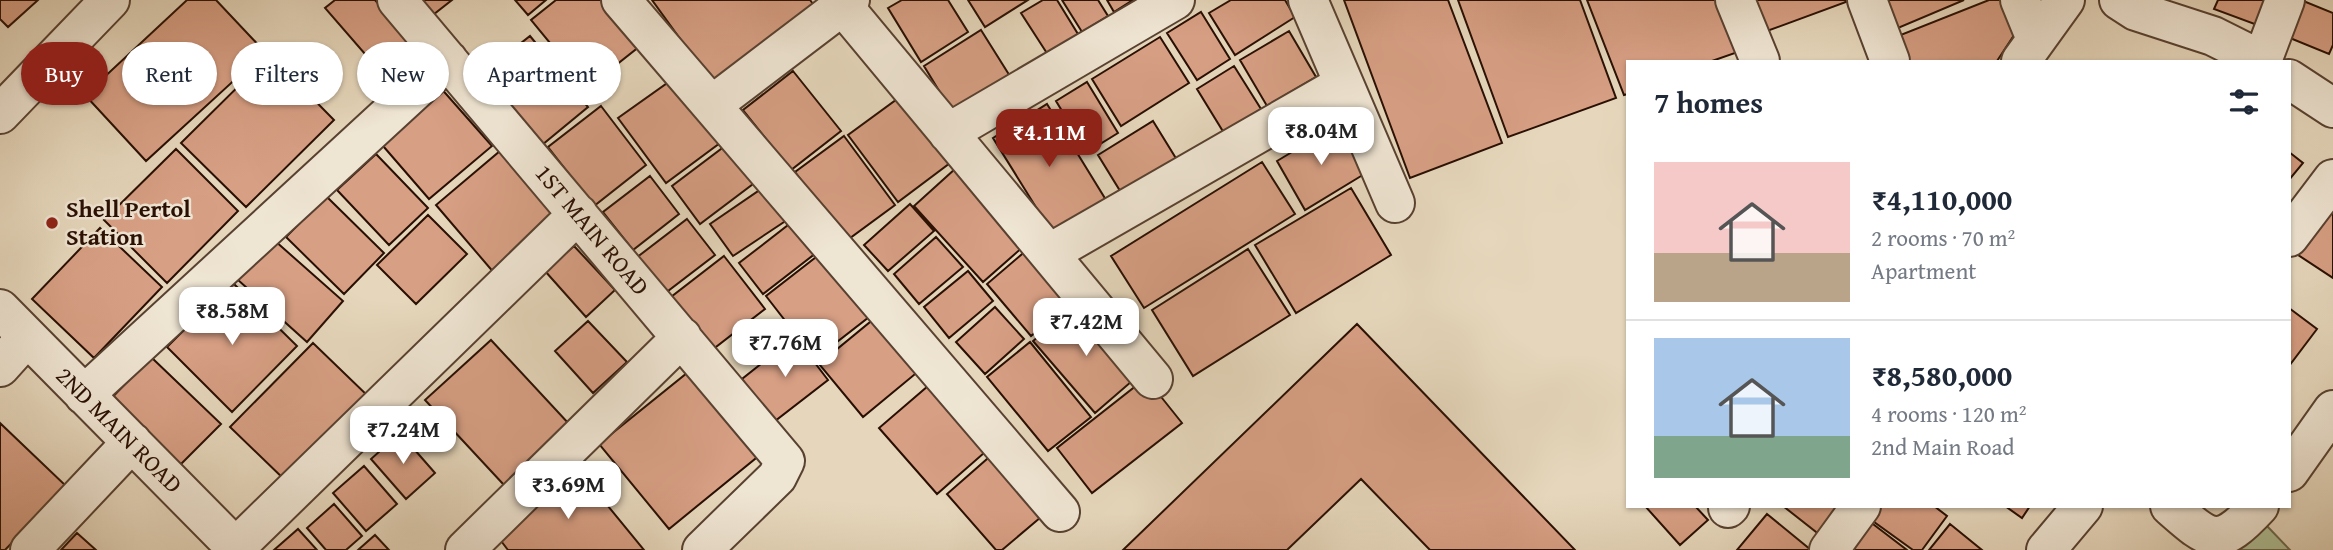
<!DOCTYPE html>
<html lang="en">
<head>
<meta charset="utf-8">
<style>
  body { margin:0; font-family:"Gentium Book Plus",serif; background:#f6f6f7; color:#1f2937; height:100vh; display:flex; flex-direction:column; font-size:26px; white-space:nowrap }
  * { box-sizing:border-box; margin:0 }
  p { font-size:23px; color:#747a83 }
  .icon { flex:none; width:38px; height:38px; fill:none; stroke:currentColor; stroke-width:2; stroke-linecap:round; stroke-linejoin:round }
  .map { position:relative; flex:1; overflow:hidden }
  .side { position:absolute; left:1626px; top:60px; width:665px; height:448px; display:flex; flex-direction:column; background:#fff; border-radius:0px; box-shadow:0 2px 5px #0004 }
  .side>* { flex:none }
  .top-card { position:absolute; left:21px; top:42px; width:665px; height:63px; display:flex; gap:14px }
  .price { position:absolute; translate:-50% -60px; padding:0 16px; border-radius:14px; background:#fff; color:#222; font-size:23px; line-height:46px; filter:drop-shadow(0 2px 4px #0008) }
  .price::after { content:''; position:absolute; left:50%; top:42px; width:21px; height:16px; margin-left:-10px; background:inherit; clip-path:polygon(0 0,100% 0,50% 100%) }
  .price.active { background:#8f2418; color:#fff }
  ul { padding:0; list-style:none }
  li { display:flex; align-items:center; gap:21px; height:175px; padding:0 28px }
  li+li { border-top:2px solid #e0e1e3 }
  li span { display:grid; place-items:center; flex:none; width:196px; height:140px; border-radius:0px; color:#555 }
  li>.icon { margin-inline-start:auto }
  span .icon { width:84px; height:84px; fill:#fffc; stroke-width:1 }
  li b { font-size:30px }
  h2 { display:flex; justify-content:space-between; align-items:center; height:84px; padding:0 28px; font-size:30px }
  .chip { padding:0 24px; border-radius:32px; background:#fff; box-shadow:0 2px 5px #0004; font-size:24px; line-height:63px }
  .chip.active { background:#8f2418; color:#fff }
  .map>svg:first-child { display:block }
</style>
</head>
<body>
<div class="map">
<svg width="2333" height="550" viewBox="0 0 2333 550">
  <rect width="100%" height="100%" fill="#e6d7bc"/>
  <filter id="stains"><feTurbulence type="fractalNoise" baseFrequency=".00286" numOctaves="4"/><feColorMatrix values="0 0 0 0 .2 0 0 0 0 .09 0 0 0 0 .02 0 0 0 .5 -.17"/></filter>
  <radialGradient id="worn" r=".72"><stop offset=".6" stop-color="#630" stop-opacity="0"/><stop offset="1" stop-color="#630" stop-opacity=".3"/></radialGradient>
  <!-- green -->
  <path fill="#afbf96" stroke="#6c674c" stroke-width="2" d="M2267 526 2290 550H2230Z"/>
  <!-- building -->
  <path fill="#d79f84" stroke="#290f03" stroke-width="2" d="M0 0H38L8 27 0 19Z
    M187 0H216L265 52 146 161 85 95Z
    M335 0H375L417 48 385 77 325 8Z
    M416 0H452L429 18Z
    M515 0H546L528 15Z
    M556 0H604L640 46 587 88 531 20Z
    M652 0H810L816 8 712 83Z
    M902 0H948L968 32 921 62 888 8Z
    M968 0H1028L985 27Z
    M1043 0H1057L1081 39 1050 58 1021 13Z
    M1062 0H1098L1108 16 1082 32Z
    M1107 0H1133L1114 12Z
    M1231 0H1285L1295 17 1235 55 1209 13Z
    M1344 0H1448L1502 143 1410 178Z
    M1458 0H1580L1616 98 1508 137Z
    M1587 0H1718L1738 52 1712 61H1628V94L1624 95Z
    M1756 0H1845L1846 2 1767 31Z
    M1886 0H1964L1898 28Z
    M1989 0H2000L2022 23 1997 61H1908L1898 36Z
    M2218 0H2279L2268 29 2214 9Z
    M2301 0 2333 13V45L2329 54 2280 34Z
    M1201 12 1230 59 1197 80 1167 33Z
    M981 30 1013 81 955 117 924 66Z
    M1289 31 1316 77 1267 106 1240 60Z
    M530 36 588 107 531 154 473 81Z
    M1160 37 1189 83 1121 126 1092 79Z
    M270 55 334 120 246 207 181 143Z
    M1234 66 1261 109 1224 133 1197 89Z
    M793 71 841 131 791 170 743 110Z
    M673 79 720 143 666 183 618 118Z
    M1087 82 1118 133 1087 152 1056 101Z
    M439 86 492 146 429 199 377 139Z
    M900 97 950 163 898 202 848 135Z
    M1047 104 1106 200 1052 233 993 138Z
    M601 106 646 165 594 206 548 147Z
    M1153 121 1177 160 1122 194 1098 155Z
    M1337 125 1366 173 1305 210 1277 161Z
    M844 136 895 205 846 241 795 172Z
    M725 146 753 184 700 224 672 186Z
    M176 149 238 211 167 283 104 220Z
    M500 151 559 220 495 274 436 205Z
    M2289 152 2303 163 2289 180Z
    M376 154 428 208 389 245 337 190Z
    M1262 162 1295 214 1144 308 1111 256Z
    M955 169 1024 246 983 282 914 206Z
    M650 176 679 214 633 250 603 212Z
    M764 187 787 220 733 256 710 224Z
    M1351 188 1391 255 1296 313 1255 245Z
    M2333 191V278L2292 251Z
    M326 196 384 253 344 294 286 237Z
    M910 204 934 231 888 271 864 245Z
    M428 215 467 254 416 304 377 265Z
    M687 219 715 255 664 294 636 258Z
    M792 222 816 253 763 294 739 263Z
    M100 228 162 287 94 358 32 299Z
    M936 237 963 267 919 304 894 274Z
    M274 240 343 301 307 342 238 280Z
    M574 246 615 290 586 317 545 271Z
    M1028 249 1072 302 1031 336 987 284Z
    M1248 249 1290 315 1193 376 1152 310Z
    M820 254 869 317 815 359 766 296Z
    M724 256 765 309 712 350 671 297Z
    M968 271 993 301 949 338 924 307Z
    M232 282 297 346 232 412 167 347Z
    M1078 303 1139 375 1095 413 1033 341Z
    M995 307 1024 339 985 374 956 342Z
    M2289 308 2317 329 2289 366Z
    M875 318 920 370 863 417 819 364Z
    M588 321 627 362 593 393 555 351Z
    M1357 324 1575 550H1430L1361 479 1287 550H1123Z
    M795 337 828 380 775 421 742 379Z
    M491 340 570 425 504 485 425 400Z
    M1030 342 1091 417 1048 451 987 377Z
    M313 343 370 398 287 482 230 427Z
    M151 357 221 424 170 475 102 408Z
    M692 369 761 454 669 529 599 444Z
    M1146 378 1182 423 1092 493 1057 448Z
    M935 380 992 446 937 494 879 428Z
    M0 423 66 486 5 550H0Z
    M400 433 435 473 406 499 371 459Z
    M995 452 1047 512 1002 550H996L947 494Z
    M364 466 397 504 366 531 333 493Z
    M576 467 644 550H508L495 533Z
    M334 504 362 536 346 550H326L307 528Z
    M1645 506H1695L1708 520 1680 545Z
    M1783 506H1847L1825 539Z
    M1880 506H1934L1947 516 1922 550H1913L1870 519Z
    M2005 506H2030L2022 518Z
    M1767 514 1811 550H1737Z
    M1869 521 1907 550H1856L1850 546Z
    M1950 524 1982 550H1929Z
    M298 529 317 550H274Z
    M77 533 96 550H61Z
    M375 535 389 550H358Z"/>
  <g fill="none" stroke-linecap="round" stroke-linejoin="round">
    <!-- minor casing -->
    <g stroke="#584131" stroke-width="42">
      <path id="minor" d="M397 0 785 461 777 477 702 550
        M621 0 1060 512
        M838 0 1153 379
        M1308 0 1395 203
        M1735 0 1760 61
        M1867 0 1890 61
        M2020 0 2036 39
        M2119 0 2136 11 2213 36 2263 61
        M2021 61 2065 0
        M2262 61 2285 0
        M2289 79 2333 108
        M712 105 850 0
        M948 133 1175 0
        M2289 237 2333 179
        M1050 253 1344 84
        M0 309 238 550
        M0 367 27 337
        M84 395 448 60
        M2289 472 2333 410
        M2170 506C2211 542 2218 550 2259 506
        M1728 508 1730 506
        M30 550 132 442
        M233 550 578 214
        M465 550 682 337
        M1829 550 1861 506
        M2046 550 2083 506"/>
    </g>
    <!-- tertiary casing -->
    <g stroke="#584131" stroke-width="42">
      <path id="tertiary" d="M0 114 110 0"/>
    </g>
    <!-- minor -->
    <use href="#minor" stroke="#efe5d3" stroke-width="38"/>
    <!-- tertiary -->
    <use href="#tertiary" stroke="#efe5d3" stroke-width="38"/>
  </g>
  <!-- markers -->
  <circle fill="#8f2418" stroke="#efe5d3" stroke-width="2.5" cx="52" cy="223" r="7"/>
  <g text-anchor="middle" stroke-width="5" stroke-linejoin="round" paint-order="stroke">
    <!-- poi labels -->
    <g font-size="24" font-weight="bold" fill="#290f03" stroke="#efe5d3" text-anchor="start">
      <text x="66" y="217">Shell Pertol<tspan x="66" dy="28">Station</tspan></text>
    </g>
    <!-- street labels -->
    <g font-size="24" fill="#290f03" stroke="#efe5d3">
      <text transform="translate(592 230) rotate(50)" y="8">1ST MAIN ROAD</text>
      <text transform="translate(119 430) rotate(45)" y="8">2ND MAIN ROAD</text>
    </g>
  </g>
  <rect width="100%" height="100%" filter="url(#stains)"/>
  <rect width="100%" height="100%" fill="url(#worn)"/>
</svg>
<b class="price" style="left:1321px;top:167px">₹8.04M</b>
<b class="price active" style="left:1049px;top:169px">₹4.11M</b>
<b class="price" style="left:232px;top:347px">₹8.58M</b>
<b class="price" style="left:1086px;top:358px">₹7.42M</b>
<b class="price" style="left:785px;top:379px">₹7.76M</b>
<b class="price" style="left:403px;top:466px">₹7.24M</b>
<b class="price" style="left:568px;top:521px">₹3.69M</b>
<div class="top-card">
<a class="chip active">Buy</a>
<a class="chip">Rent</a>
<a class="chip">Filters</a>
<a class="chip">New</a>
<a class="chip">Apartment</a>
</div>
<section class="side">
<h2>7 homes<svg class="icon" aria-label="filters" viewBox="0 0 24 24"><path d="M4 7h16M4 17h16"/><circle cx="9" cy="7" r="2"/><circle cx="15" cy="17" r="2"/></svg></h2>
<ul>
<li><span style="background:linear-gradient(#f6c9c9 65%,#b9a48a 0)"><svg class="icon" aria-label="home" viewBox="0 0 24 24"><path d="M3 11l9-7 9 7M6 9v11h12V9"/></svg></span><div><b>₹4,110,000</b><p>2 rooms · 70 m²</p><p>Apartment</p></div></li>
<li><span style="background:linear-gradient(#a9c7e8 70%,#7fa58c 0)"><svg class="icon" aria-label="home" viewBox="0 0 24 24"><path d="M3 11l9-7 9 7M6 9v11h12V9"/></svg></span><div><b>₹8,580,000</b><p>4 rooms · 120 m²</p><p>2nd Main Road</p></div></li>
</ul>
</section>
</div>
</body>
</html>
